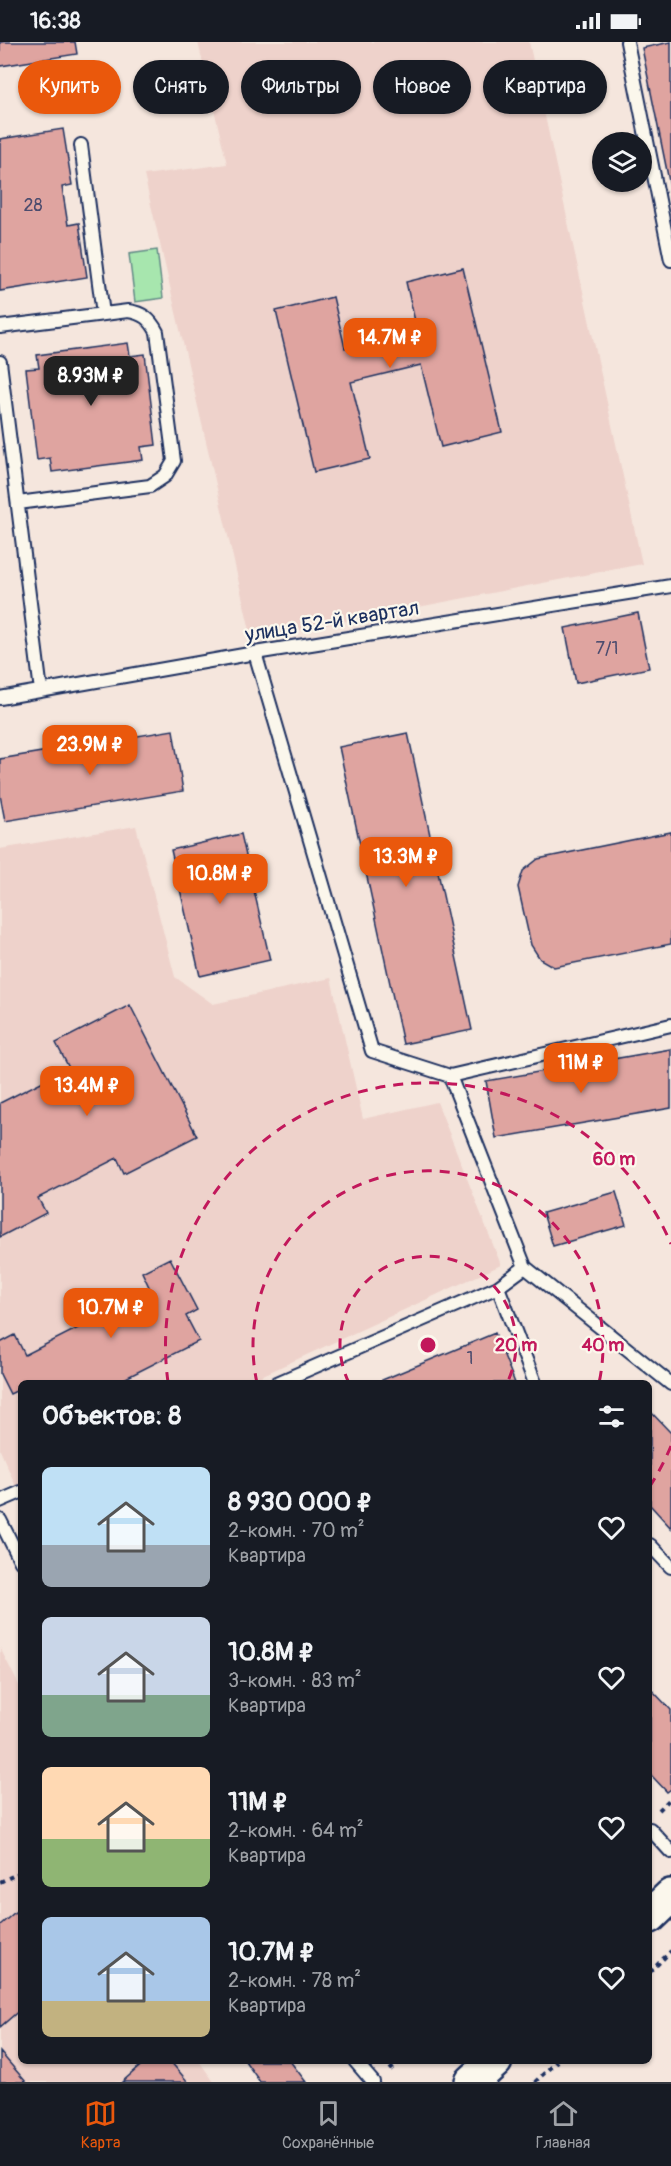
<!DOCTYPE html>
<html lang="ru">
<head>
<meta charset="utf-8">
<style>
  body { margin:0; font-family:Pangolin,sans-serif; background:#20242c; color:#f1f3f6; height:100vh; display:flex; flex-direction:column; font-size:22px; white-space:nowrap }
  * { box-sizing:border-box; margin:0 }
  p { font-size:20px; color:#9ea1a6 }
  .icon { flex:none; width:33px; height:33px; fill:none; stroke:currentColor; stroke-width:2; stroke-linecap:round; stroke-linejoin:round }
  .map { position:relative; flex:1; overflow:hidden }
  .sheet { position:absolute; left:18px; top:1338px; width:634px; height:684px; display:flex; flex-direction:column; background:#171b24; border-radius:9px; box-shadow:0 2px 4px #0004 }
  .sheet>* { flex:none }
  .hud { position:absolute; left:18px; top:18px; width:636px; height:54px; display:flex; gap:12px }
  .buttons { position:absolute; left:592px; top:90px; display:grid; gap:12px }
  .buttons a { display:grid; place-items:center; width:60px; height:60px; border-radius:50%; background:#171b24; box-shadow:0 2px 4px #0004; font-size:30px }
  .price { position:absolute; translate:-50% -51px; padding:0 14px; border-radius:12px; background:#ea580c; color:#fff; font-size:20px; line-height:39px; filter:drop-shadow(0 2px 3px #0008) }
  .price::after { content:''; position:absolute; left:50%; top:36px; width:18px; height:14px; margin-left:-9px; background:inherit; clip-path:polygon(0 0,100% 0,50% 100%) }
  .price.selected { background:#222; color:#fff }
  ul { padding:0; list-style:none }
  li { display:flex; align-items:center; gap:18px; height:150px; padding:0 24px }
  li span { display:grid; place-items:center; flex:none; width:168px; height:120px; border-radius:9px; color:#555 }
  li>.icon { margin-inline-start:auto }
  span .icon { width:72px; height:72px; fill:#fffc; stroke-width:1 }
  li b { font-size:26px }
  h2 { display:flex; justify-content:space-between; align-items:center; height:72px; padding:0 24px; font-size:26px }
  .pill { padding:0 21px; border-radius:27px; background:#171b24; box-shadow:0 2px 4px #0004; font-size:21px; line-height:54px }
  .pill.selected { background:#ea580c; color:#fff }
  .status { display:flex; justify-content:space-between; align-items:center; height:42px; padding:0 30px; background:#171b24; direction:ltr }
  .status svg { height:16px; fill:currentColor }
  .dock { display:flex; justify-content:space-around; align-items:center; height:84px; border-top:2px solid #363941; background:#171b24; font-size:16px; color:#9ea1a6 }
  .dock a { display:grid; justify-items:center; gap:3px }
  .dock .selected { color:#ea580c }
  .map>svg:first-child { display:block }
</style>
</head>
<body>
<div class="status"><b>16:38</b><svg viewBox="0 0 49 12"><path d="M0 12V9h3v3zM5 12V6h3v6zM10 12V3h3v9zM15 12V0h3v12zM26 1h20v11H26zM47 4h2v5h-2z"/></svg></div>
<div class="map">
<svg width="671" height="2040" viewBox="0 0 671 2040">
  <rect width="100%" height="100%" fill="#f5e6dd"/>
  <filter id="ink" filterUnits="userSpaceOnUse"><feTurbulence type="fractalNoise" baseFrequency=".0167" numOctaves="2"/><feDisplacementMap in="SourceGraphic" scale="12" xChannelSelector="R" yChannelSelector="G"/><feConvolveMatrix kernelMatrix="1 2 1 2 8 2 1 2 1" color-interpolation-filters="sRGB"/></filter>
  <g filter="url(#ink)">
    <!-- built -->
    <path fill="#eed2cb" d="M198 0H529L642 522 252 597 144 133 227 122Z
      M136 784 175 935 213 962 331 936 363 1077 437 1060 501 1223 246 1341H21V1445L17 1447 0 1408V807Z
      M0 1606 21 1647V2019H199L214 2040H0Z"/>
    <!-- green -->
    <path fill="#a7e6ae" stroke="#618a86" stroke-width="1.5" d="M157 208 163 256 135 260 129 212Z"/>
    <!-- building -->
    <path fill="#dfa4a0" stroke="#1b2f5e" stroke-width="1.5" d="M0 0H75L77 12 0 24Z
      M671 0V149L642 6Z
      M63 87 72 143 62 145 68 183 79 181 87 235 0 249V97Z
      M463 226 502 390 441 405 421 323 351 340 370 417 314 430 276 269 333 255 345 306 417 288 406 240Z
      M128 301 130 314 145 312 156 403 141 405 143 418 52 430 50 416 37 418 26 327 39 326 37 313Z
      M638 571 649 626 576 641 565 586Z
      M173 688 183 749 5 779 0 753V717Z
      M408 691 472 988 403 1002 339 705Z
      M671 790V902L554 925 540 917 531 903 518 845 523 829 538 817Z
      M241 792 270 918 200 934 171 808Z
      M130 963 197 1094 124 1131 117 1116 38 1156 46 1171 0 1195V1061L69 1026 56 1001Z
      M671 1007V1066L496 1096 486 1039Z
      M616 1150 626 1183 553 1204 543 1171Z
      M170 1216 197 1268 186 1274 199 1299 116 1341H21V1354L18 1348 10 1352 0 1332V1301L15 1293 25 1313 151 1249 142 1230Z
      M495 1291 515 1341H375Z
      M650 1369 671 1391V1486L650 1463Z
      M650 1646 671 1668V1747L667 1750 650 1732Z
      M21 1865V1967L0 1985V1883Z
      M0 2010 26 2040H0Z
      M146 2019H170L188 2040H122Z
      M245 2019H290L306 2040H260Z"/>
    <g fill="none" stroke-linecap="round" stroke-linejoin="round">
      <!-- lane casing -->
      <g stroke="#1b2f5e" stroke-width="16">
        <path id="lane" d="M627 0 671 218
          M81 103 103 272
          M0 285 128 269C143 271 150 277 157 290L174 419 165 434 150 444 18 461
          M0 320 41 649
          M255 611 372 1009 450 1034
          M0 656 255 611 671 544
          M525 1225 450 1034 671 983
          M277 1341 498 1245
          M535 1341 498 1245 525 1225 671 1342
          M0 1459 21 1450
          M0 1478 21 1520
          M650 1503 671 1525
          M650 1787 671 1810
          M355 2019 373 2040"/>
      </g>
      <!-- secondary casing -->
      <g stroke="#1b2f5e" stroke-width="38">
        <path id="secondary" d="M650 1874 671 1854
          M472 2040 495 2019"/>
      </g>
      <!-- path -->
      <path stroke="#1b2f5e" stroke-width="4" stroke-dasharray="4.5 4.5" stroke-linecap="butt" d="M659 1768 671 1756
        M0 1840 21 1830
        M650 1930 671 1909
        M390 2028 400 2019
        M535 2040 557 2019"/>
      <!-- lane -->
      <use href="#lane" stroke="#fbf7ec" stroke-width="12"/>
      <!-- secondary -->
      <use href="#secondary" stroke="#fbf7ec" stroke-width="33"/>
    </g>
  </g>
  <!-- distance rings -->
  <g fill="none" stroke="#c2185b" stroke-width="3" stroke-dasharray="10 8">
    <path d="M349 1341A88 88 0 1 1 507 1341"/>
    <path d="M257 1341A175 175 0 1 1 599 1341"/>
    <path d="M671 1404A263 263 0 0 1 650 1444M168 1340A263 263 0 0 1 671 1202"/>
  </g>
  <g text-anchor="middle" stroke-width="4.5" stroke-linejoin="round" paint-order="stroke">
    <!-- number labels -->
    <g font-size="18" fill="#4c4c6e">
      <text x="33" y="169">28</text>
      <text x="607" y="612">7/1</text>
      <text x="470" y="1322">1</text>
    </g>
    <!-- street labels -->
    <g font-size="21" fill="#1b2f5e" stroke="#fbf7ec">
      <text transform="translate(332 579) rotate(-9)" y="7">улица 52-й квартал</text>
    </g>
  </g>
  <circle cx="428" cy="1303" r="9" fill="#c2185b" stroke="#fbf7ec" stroke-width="3"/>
  <g font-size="18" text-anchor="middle" font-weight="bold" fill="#c2185b" stroke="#fbf7ec" stroke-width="4.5" stroke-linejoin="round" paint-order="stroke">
    <text x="614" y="1123">60 m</text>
    <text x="516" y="1309">20 m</text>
    <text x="603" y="1309">40 m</text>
  </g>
</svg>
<div class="buttons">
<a><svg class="icon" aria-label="layers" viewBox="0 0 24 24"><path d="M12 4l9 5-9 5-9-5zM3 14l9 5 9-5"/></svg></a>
</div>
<b class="price" style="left:390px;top:327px">14.7M ₽</b>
<b class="price selected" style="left:91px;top:365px">8.93M ₽</b>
<b class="price" style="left:90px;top:734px">23.9M ₽</b>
<b class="price" style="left:406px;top:846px">13.3M ₽</b>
<b class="price" style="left:220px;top:863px">10.8M ₽</b>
<b class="price" style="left:581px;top:1052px">11M ₽</b>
<b class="price" style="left:87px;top:1075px">13.4M ₽</b>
<b class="price" style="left:111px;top:1297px">10.7M ₽</b>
<div class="hud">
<a class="pill selected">Купить</a>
<a class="pill">Снять</a>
<a class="pill">Фильтры</a>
<a class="pill">Новое</a>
<a class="pill">Квартира</a>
</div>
<section class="sheet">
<h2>Объектов: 8<svg class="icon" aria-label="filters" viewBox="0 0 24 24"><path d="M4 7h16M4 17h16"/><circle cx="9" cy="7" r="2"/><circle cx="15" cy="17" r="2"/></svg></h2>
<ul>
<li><span style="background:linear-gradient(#bfe0f5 65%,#9aa5b1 0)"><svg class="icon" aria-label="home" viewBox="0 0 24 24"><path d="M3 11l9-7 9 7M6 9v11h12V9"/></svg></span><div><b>8 930 000 ₽</b><p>2-комн. · 70 m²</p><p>Квартира</p></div><svg class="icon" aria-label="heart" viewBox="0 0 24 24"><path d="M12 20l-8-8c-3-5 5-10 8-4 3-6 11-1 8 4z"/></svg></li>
<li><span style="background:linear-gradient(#c9d6e8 65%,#7fa58c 0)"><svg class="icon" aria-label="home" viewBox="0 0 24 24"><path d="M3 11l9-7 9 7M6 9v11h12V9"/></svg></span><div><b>10.8M ₽</b><p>3-комн. · 83 m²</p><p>Квартира</p></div><svg class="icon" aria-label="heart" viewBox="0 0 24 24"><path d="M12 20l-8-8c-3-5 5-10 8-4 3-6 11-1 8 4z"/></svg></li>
<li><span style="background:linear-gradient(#ffd9b3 60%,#8fb573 0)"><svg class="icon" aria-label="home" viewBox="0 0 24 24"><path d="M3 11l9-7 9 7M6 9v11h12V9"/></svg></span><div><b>11M ₽</b><p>2-комн. · 64 m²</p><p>Квартира</p></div><svg class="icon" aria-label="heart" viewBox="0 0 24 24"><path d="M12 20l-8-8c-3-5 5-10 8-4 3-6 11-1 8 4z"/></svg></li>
<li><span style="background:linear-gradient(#a9c7e8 70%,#c2b280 0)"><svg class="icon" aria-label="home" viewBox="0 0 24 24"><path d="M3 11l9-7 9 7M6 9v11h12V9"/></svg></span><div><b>10.7M ₽</b><p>2-комн. · 78 m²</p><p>Квартира</p></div><svg class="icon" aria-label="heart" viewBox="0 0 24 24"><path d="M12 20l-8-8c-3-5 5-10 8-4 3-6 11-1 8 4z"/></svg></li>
</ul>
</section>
</div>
<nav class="dock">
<a class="selected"><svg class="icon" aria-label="map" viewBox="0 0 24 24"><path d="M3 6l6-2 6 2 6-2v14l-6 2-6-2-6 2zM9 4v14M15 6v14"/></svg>Карта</a>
<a><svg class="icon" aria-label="saved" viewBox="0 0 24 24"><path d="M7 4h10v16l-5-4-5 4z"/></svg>Сохранённые</a>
<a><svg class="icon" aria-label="home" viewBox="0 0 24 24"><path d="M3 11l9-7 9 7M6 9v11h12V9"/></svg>Главная</a>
</nav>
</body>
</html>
